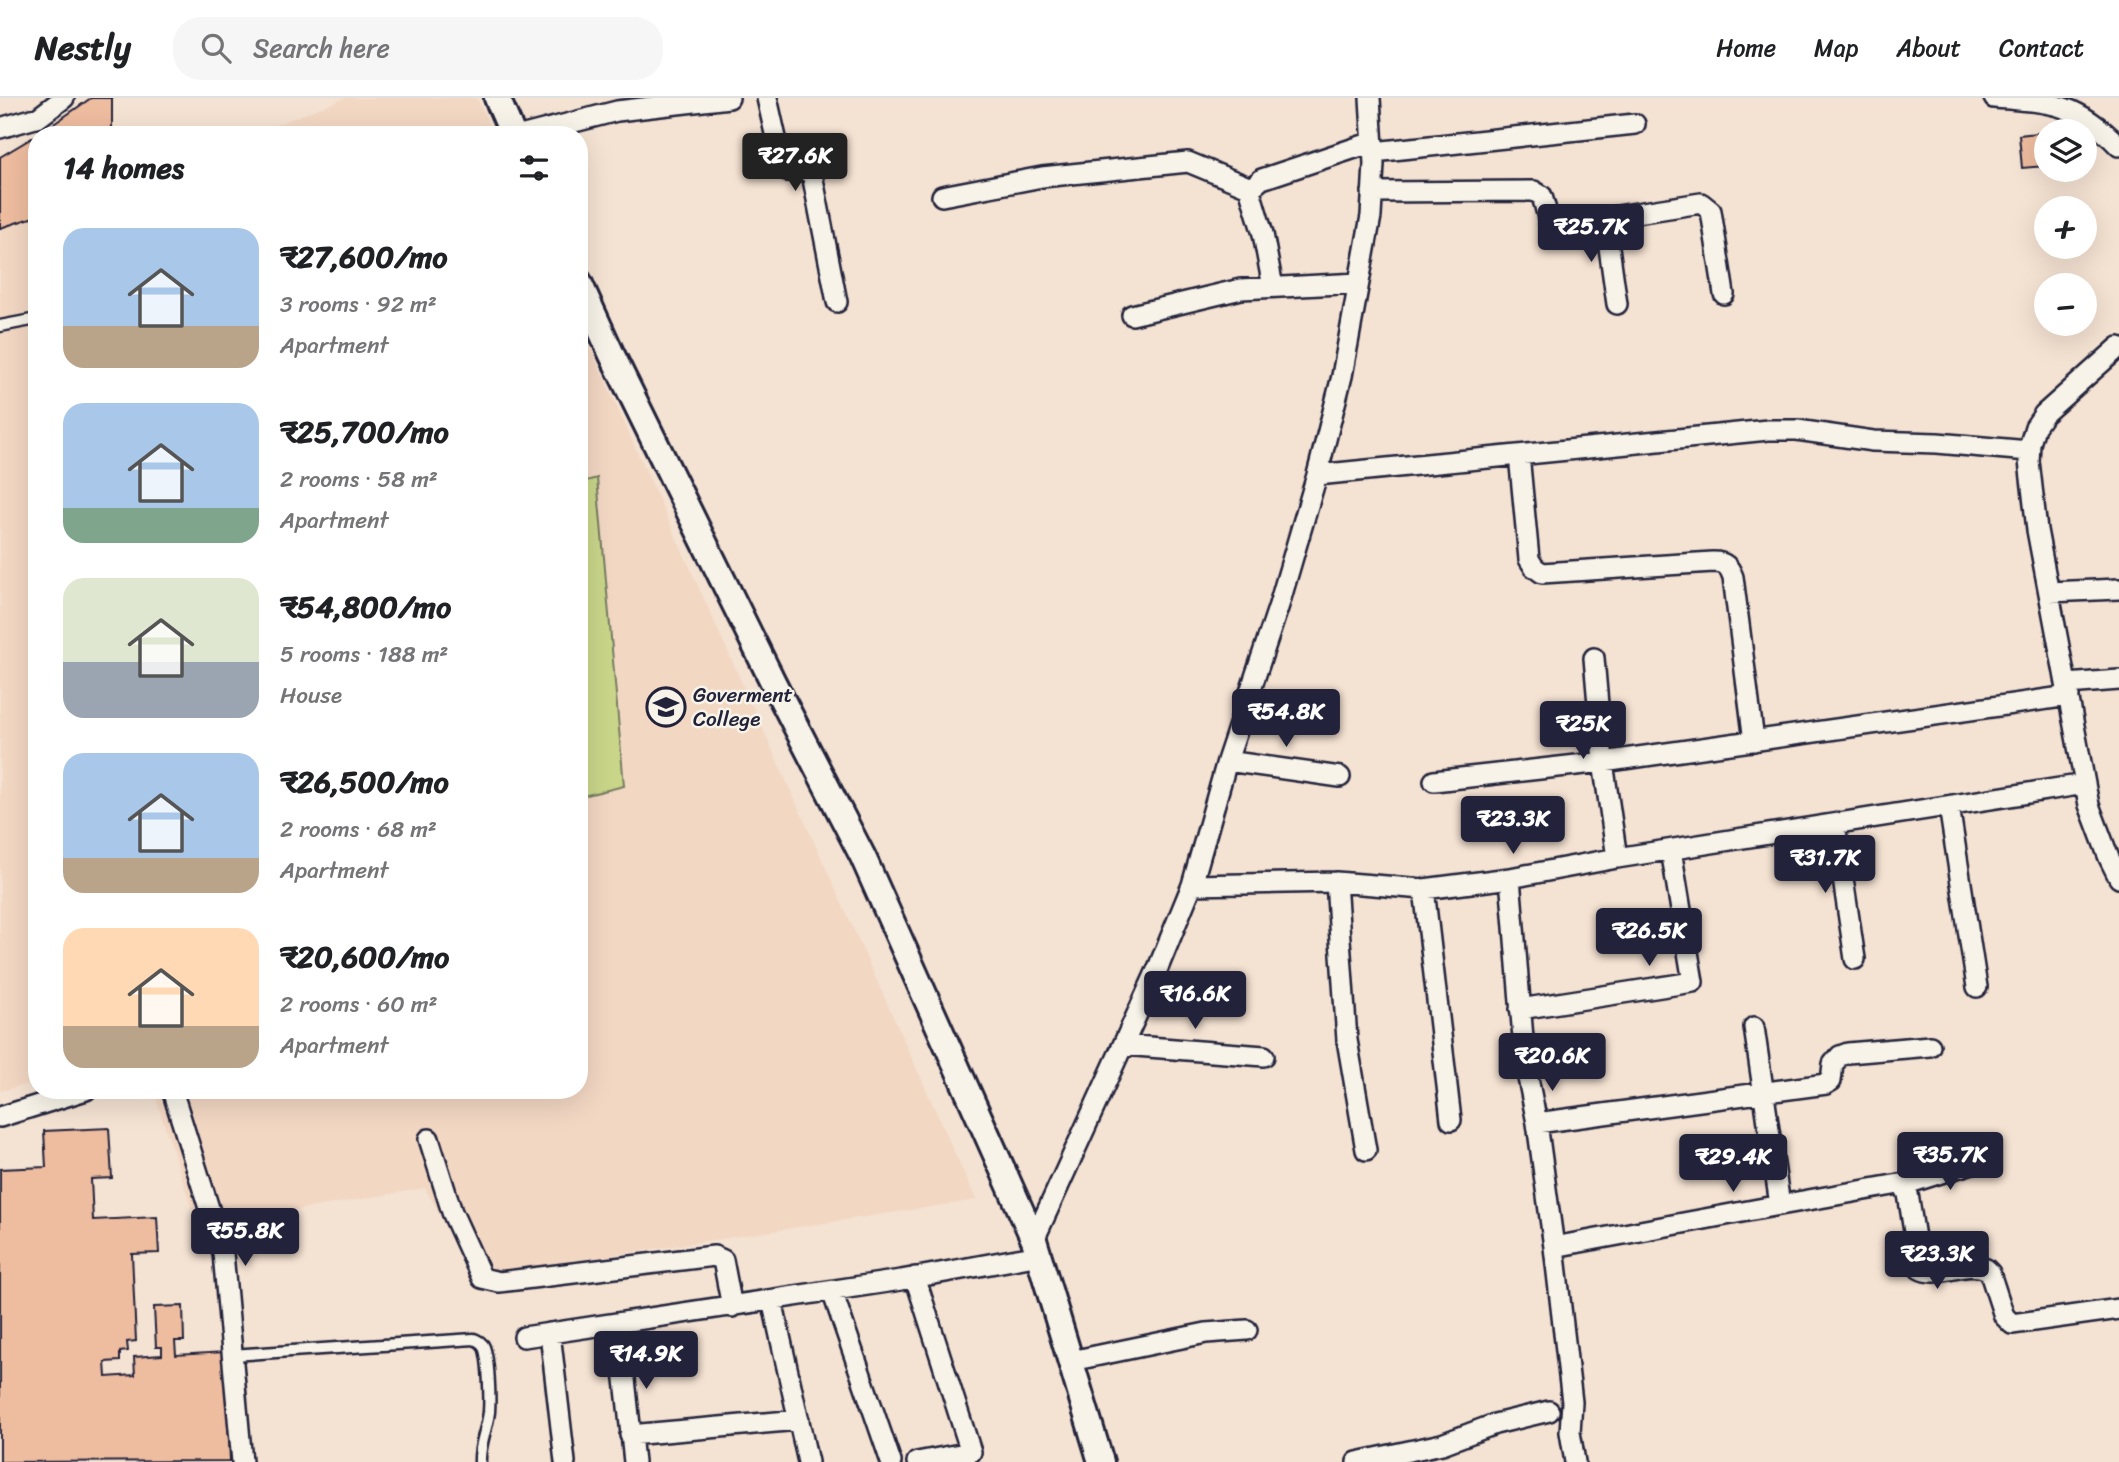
<!DOCTYPE html>
<html lang="en">
<head>
<meta charset="utf-8">
<style>
  body { margin:0; font-family:Sriracha,sans-serif; background:#f6f6f6; color:#202124; height:100vh; display:flex; flex-direction:column; font-size:26px; white-space:nowrap }
  * { box-sizing:border-box; margin:0 }
  p { font-size:23px; color:#757577 }
  .icon { flex:none; width:38px; height:38px; fill:none; stroke:currentColor; stroke-width:2; stroke-linecap:round; stroke-linejoin:round }
  .map { position:relative; flex:1; overflow:hidden }
  .details { position:absolute; left:28px; top:28px; width:560px; height:973px; display:flex; flex-direction:column; background:#fff; border-radius:28px; box-shadow:0 7px 28px #0002 }
  .details>* { flex:none }
  .fabs { position:absolute; left:2034px; top:21px; display:grid; gap:14px }
  .fabs a { display:grid; place-items:center; width:63px; height:63px; border-radius:50%; background:#fff; box-shadow:0 7px 28px #0002; font-size:35px }
  .price { position:absolute; translate:-50% -60px; padding:0 16px; border-radius:7px; background:#22223b; color:#fff; font-size:23px; line-height:46px; filter:drop-shadow(0 2px 4px #0008) }
  .price::after { content:''; position:absolute; left:50%; top:42px; width:21px; height:16px; margin-left:-10px; background:inherit; clip-path:polygon(0 0,100% 0,50% 100%) }
  .price.current { background:#222; color:#fff }
  ul { padding:0; list-style:none }
  li { display:flex; align-items:center; gap:21px; height:175px; padding:0 35px }
  li span { display:grid; place-items:center; flex:none; width:196px; height:140px; border-radius:21px; color:#555 }
  li>.icon { margin-inline-start:auto }
  span .icon { width:84px; height:84px; fill:#fffc; stroke-width:1 }
  li b { font-size:30px }
  h2 { display:flex; justify-content:space-between; align-items:center; height:84px; padding:0 35px; font-size:30px }
  header { display:flex; align-items:center; gap:42px; box-sizing:border-box; height:98px; padding:0 35px; background:#fff; border-bottom:2px solid #e0e0e0 }
  header strong { font-size:33px }
  nav { display:flex; gap:38px; margin-inline-start:auto; font-size:24px }
  .search { width:490px; height:63px; background:#f6f6f6; display:flex; align-items:center; gap:18px; box-sizing:border-box; padding:0 24px; border-radius:28px; color:#757577; font-size:26px }
  .map>svg:first-child { display:block }
</style>
</head>
<body>
<header>
<strong>Nestly</strong>
<div class="search"><svg class="icon" aria-label="search" viewBox="0 0 24 24"><circle cx="10" cy="10" r="6"/><path d="M15 15l6 6"/></svg>Search here</div>
<nav><a>Home</a><a>Map</a><a>About</a><a>Contact</a></nav>
</header>
<div class="map">
<svg width="2119" height="1364" viewBox="0 0 2119 1364">
  <rect width="100%" height="100%" fill="#f4e2d2"/>
  <filter id="ink" filterUnits="userSpaceOnUse"><feTurbulence type="fractalNoise" baseFrequency=".0143" numOctaves="2"/><feDisplacementMap in="SourceGraphic" scale="14" xChannelSelector="R" yChannelSelector="G"/><feConvolveMatrix kernelMatrix="1 2 1 2 8 2 1 2 1" color-interpolation-filters="sRGB"/></filter>
  <g filter="url(#ink)">
    <!-- built -->
    <path fill="#f2d7c3" d="M346 0H477L494 37H249Z
      M37 101V984L0 993V111Z
      M579 225 976 1102 475 1178 425 1090 198 1129 153 992H579Z"/>
    <!-- green -->
    <path fill="#c9d689" stroke="#767c62" stroke-width="2" d="M597 380 624 688 579 699V385Z"/>
    <!-- building -->
    <path fill="#eebc9f" stroke="#22223b" stroke-width="2" d="M91 0H112V37H38Z
      M2046 34V68L2022 70 2019 37Z
      M37 37V118L0 130V59Z
      M109 1030 112 1080 91 1081 93 1122 157 1119 159 1155 132 1156 136 1243 127 1244 128 1253 120 1254V1263L105 1264 106 1279 135 1277 134 1259 162 1257V1249H156L154 1209 183 1208 184 1243H175L176 1257 225 1254 230 1363 0 1364V1071L46 1069 44 1033Z"/>
    <g fill="none" stroke-linecap="round" stroke-linejoin="round">
      <!-- service casing -->
      <g stroke="#22223b" stroke-width="15">
        <path id="service" d="M0 228 37 221
          M232 1257 474 1241C478 1243 480 1243 483 1247 489 1257 490 1301 489 1314 487 1332 479 1346 480 1364"/>
      </g>
      <!-- minor casing -->
      <g stroke="#22223b" stroke-width="24">
        <path id="minor" d="M767 0 783 71 787 73 808 72 812 76 837 204
          M1994 0C2052 4 2077 5 2119 48
          M0 30 39 19 64 0
          M524 37 617 13 729 0
          M1374 54 1635 26
          M1372 94 1534 93 1542 98 1549 123 1559 127 1701 105 1711 113 1724 196
          M942 98 1042 79 1188 64 1251 90
          M1605 121 1617 206
          M1273 189 1263 136 1251 96V90L1262 81 1373 44
          M1132 217 1241 191 1359 185
          M2119 249 2044 316 2035 329 2030 346 2029 363 2037 432 2089 707 2109 760 2119 780
          M1519 357 1529 461 1534 469 1542 475 1713 464C1725 464 1729 468 1733 479L1754 643
          M1317 377 1768 332H1797L1873 343 1937 345 2029 353
          M2049 494 2119 491
          M1594 560 1603 664 1617 760
          M2067 586 2119 582
          M1227 663 1340 679
          M1434 683 1603 664 2069 598
          M1949 708 1977 889
          M1835 727 1855 861
          M1510 780 1525 965 1537 1025 1554 1149 1572 1304 1570 1334 1575 1364
          M1336 784 1347 942 1366 1052
          M1192 787 1336 784 1424 791 1510 780 1617 760 2085 686
          M1424 791 1451 1022
          M1520 911 1693 884 1671 752
          M1123 947 1264 958
          M172 992 223 1155 242 1364
          M0 1019 86 992
          M1537 1025 1826 986 1831 983 1833 966 1840 958 1848 955 1930 948
          M429 1041 452 1114 482 1180 499 1184 714 1158 723 1162 732 1209
          M1903 1087 1985 1061
          M1780 1107 1899 1086 1903 1087 1908 1096 1920 1171C1937 1181 1966 1162 1986 1171L1990 1175 2004 1218 2012 1226 2119 1211
          M1034 1142 1158 870 1192 787 1227 663 1279 507 1317 377 1342 278 1371 118 1374 66 1370 0
          M1554 1149 1780 1107 1754 929
          M915 1179 971 1354 917 1364
          M832 1193 891 1364
          M772 1202 808 1364
          M619 1226 634 1364
          M550 1235 565 1364
          M524 1239 901 1182 1040 1157
          M1071 1263 1206 1235 1247 1232
          M630 1337 799 1322
          M1357 1364 1442 1346 1495 1326 1549 1313"/>
      </g>
      <!-- tertiary casing -->
      <g stroke="#22223b" stroke-width="30">
        <path id="tertiary" d="M497 0 513 37
          M579 184 612 257 773 584 863 759 1034 1142 1101 1364"/>
      </g>
      <!-- service -->
      <use href="#service" stroke="#f7f3e8" stroke-width="10"/>
      <!-- minor -->
      <use href="#minor" stroke="#f7f3e8" stroke-width="19"/>
      <!-- tertiary -->
      <use href="#tertiary" stroke="#f7f3e8" stroke-width="24"/>
    </g>
  </g>
  <!-- icons -->
  <defs>
    <g id="university-ring" transform="scale(2.0125)"><circle r="9.5" fill="#f7f3e8" stroke="#22223b" stroke-width="1.5"/><path d="M0-5L7-2L0 1L-7-2ZM-4 1L0 2.5L4 1V4Q0 6-4 4Z" fill="#22223b"/></g>
  </defs>
  <g fill-rule="evenodd">
    <use href="#university-ring" x="666" y="609"/>
  </g>
  <g text-anchor="middle" stroke-width="5" stroke-linejoin="round" paint-order="stroke">
    <!-- poi labels -->
    <g font-size="21" fill="#22223b" stroke="#f7f3e8" text-anchor="start">
      <text x="693" y="604">Goverment<tspan x="693" dy="24">College</tspan></text>
    </g>
  </g>
</svg>
<div class="fabs">
<a><svg class="icon" aria-label="layers" viewBox="0 0 24 24"><path d="M12 4l9 5-9 5-9-5zM3 14l9 5 9-5"/></svg></a>
<a>+</a>
<a>−</a>
</div>
<b class="price current" style="left:795px;top:95px">₹27.6K</b>
<b class="price" style="left:1591px;top:166px">₹25.7K</b>
<b class="price" style="left:1286px;top:651px">₹54.8K</b>
<b class="price" style="left:1583px;top:663px">₹25K</b>
<b class="price" style="left:1513px;top:758px">₹23.3K</b>
<b class="price" style="left:1825px;top:797px">₹31.7K</b>
<b class="price" style="left:1649px;top:870px">₹26.5K</b>
<b class="price" style="left:1195px;top:933px">₹16.6K</b>
<b class="price" style="left:1552px;top:995px">₹20.6K</b>
<b class="price" style="left:1950px;top:1094px">₹35.7K</b>
<b class="price" style="left:1733px;top:1096px">₹29.4K</b>
<b class="price" style="left:245px;top:1170px">₹55.8K</b>
<b class="price" style="left:1937px;top:1193px">₹23.3K</b>
<b class="price" style="left:646px;top:1293px">₹14.9K</b>
<section class="details">
<h2>14 homes<svg class="icon" aria-label="filters" viewBox="0 0 24 24"><path d="M4 7h16M4 17h16"/><circle cx="9" cy="7" r="2"/><circle cx="15" cy="17" r="2"/></svg></h2>
<ul>
<li><span style="background:linear-gradient(#a9c7e8 70%,#b9a48a 0)"><svg class="icon" aria-label="home" viewBox="0 0 24 24"><path d="M3 11l9-7 9 7M6 9v11h12V9"/></svg></span><div><b>₹27,600/mo</b><p>3 rooms · 92 m²</p><p>Apartment</p></div></li>
<li><span style="background:linear-gradient(#a9c7e8 75%,#7fa58c 0)"><svg class="icon" aria-label="home" viewBox="0 0 24 24"><path d="M3 11l9-7 9 7M6 9v11h12V9"/></svg></span><div><b>₹25,700/mo</b><p>2 rooms · 58 m²</p><p>Apartment</p></div></li>
<li><span style="background:linear-gradient(#dfe7d0 60%,#9aa5b1 0)"><svg class="icon" aria-label="home" viewBox="0 0 24 24"><path d="M3 11l9-7 9 7M6 9v11h12V9"/></svg></span><div><b>₹54,800/mo</b><p>5 rooms · 188 m²</p><p>House</p></div></li>
<li><span style="background:linear-gradient(#a9c7e8 75%,#b9a48a 0)"><svg class="icon" aria-label="home" viewBox="0 0 24 24"><path d="M3 11l9-7 9 7M6 9v11h12V9"/></svg></span><div><b>₹26,500/mo</b><p>2 rooms · 68 m²</p><p>Apartment</p></div></li>
<li><span style="background:linear-gradient(#ffd9b3 70%,#b9a48a 0)"><svg class="icon" aria-label="home" viewBox="0 0 24 24"><path d="M3 11l9-7 9 7M6 9v11h12V9"/></svg></span><div><b>₹20,600/mo</b><p>2 rooms · 60 m²</p><p>Apartment</p></div></li>
</ul>
</section>
</div>
</body>
</html>
